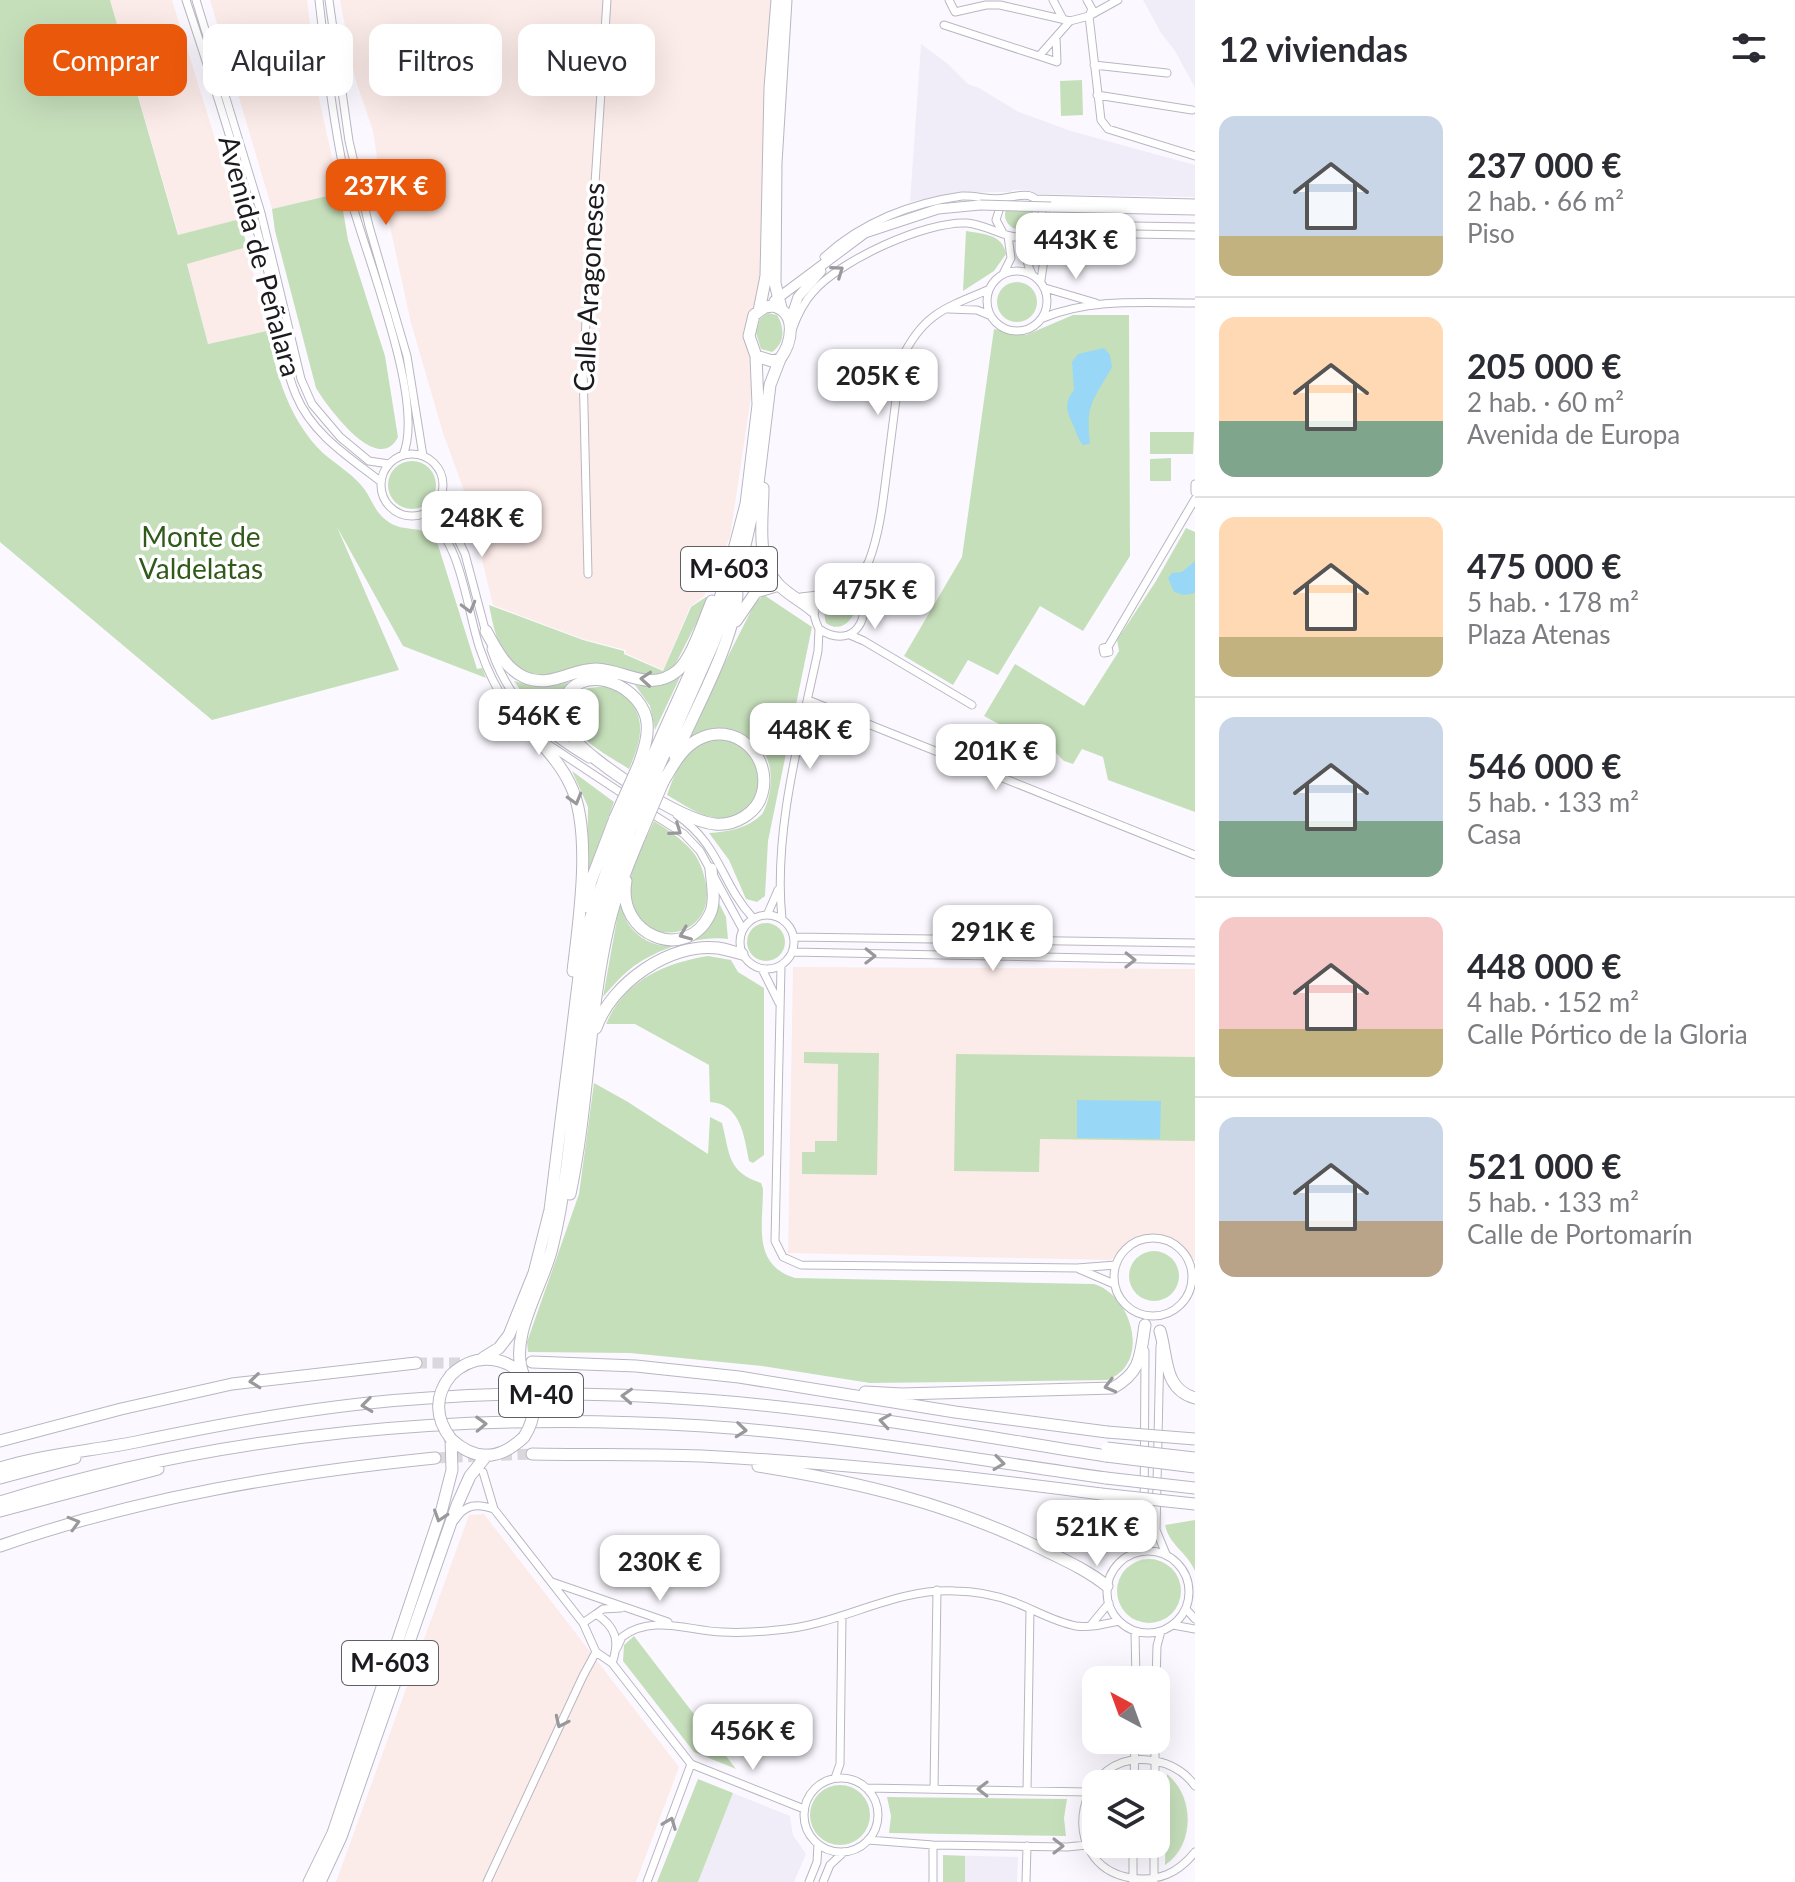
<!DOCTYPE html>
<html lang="es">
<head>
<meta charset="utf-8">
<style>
  body { margin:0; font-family:Lato,sans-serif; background:#f7f7f7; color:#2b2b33; height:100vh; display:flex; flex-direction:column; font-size:30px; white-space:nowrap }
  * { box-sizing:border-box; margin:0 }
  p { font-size:26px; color:#7c7c81 }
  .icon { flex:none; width:44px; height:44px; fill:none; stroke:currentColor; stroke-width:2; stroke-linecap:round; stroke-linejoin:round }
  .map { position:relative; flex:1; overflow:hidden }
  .sheet { display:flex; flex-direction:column; background:#fff; width:600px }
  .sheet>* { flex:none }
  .top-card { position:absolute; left:24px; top:24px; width:760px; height:72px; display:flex; gap:16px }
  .needle { width:52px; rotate:319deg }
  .tools { position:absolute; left:1082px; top:1666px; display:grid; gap:16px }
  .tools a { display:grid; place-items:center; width:88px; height:88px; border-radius:16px; background:#fff; box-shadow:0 8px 32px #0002; font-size:40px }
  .price { position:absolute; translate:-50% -68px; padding:0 18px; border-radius:16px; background:#fff; color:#222; font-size:26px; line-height:52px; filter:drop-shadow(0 2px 4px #0008) }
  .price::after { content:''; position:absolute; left:50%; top:48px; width:24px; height:18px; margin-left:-12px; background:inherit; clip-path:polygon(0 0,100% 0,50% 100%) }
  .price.on { background:#ea580c; color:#fff }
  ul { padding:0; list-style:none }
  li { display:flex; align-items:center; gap:24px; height:200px; padding:0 24px }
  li+li { border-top:2px solid #e1e1e2 }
  li span { display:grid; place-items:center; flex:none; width:224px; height:160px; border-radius:16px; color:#555 }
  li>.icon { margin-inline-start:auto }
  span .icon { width:96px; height:96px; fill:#fffc; stroke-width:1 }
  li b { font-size:34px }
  h2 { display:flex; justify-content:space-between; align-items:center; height:96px; padding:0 24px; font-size:34px }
  .pill { padding:0 28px; border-radius:16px; background:#fff; box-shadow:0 8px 32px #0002; font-size:28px; line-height:72px }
  .pill.on { background:#ea580c; color:#fff }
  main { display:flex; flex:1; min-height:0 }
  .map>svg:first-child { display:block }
</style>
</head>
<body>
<main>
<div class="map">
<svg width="1195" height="1882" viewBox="0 0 1195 1882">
  <rect width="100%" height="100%" fill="#fbf9ff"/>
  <!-- built -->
  <path fill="#f0edf9" d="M1143 0H1195V88L1175 51 1161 33Z
    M921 44 948 64 968 84 979 88 1019 112 1071 131 1195 165V197L1032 194 1026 190H1014L1010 192 956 193 910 202Z
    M733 1793 790 1816 793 1835 806 1854 794 1882H698Z
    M943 1855 1018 1857 1017 1882H943Z"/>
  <!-- industrial -->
  <path fill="#fcece9" d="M110 0H172L240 219 179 236Z
    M210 0H307L319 99 340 193 272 209Z
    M340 0H778L759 294 749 322 754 377 730 537 704 596 690 607 663 670 625 653 626 650 583 639 493 605 467 499 443 433 411 323 382 190 373 131 355 78Z
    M247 247 267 331 208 344 187 263Z
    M793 967 1195 969V1261L1175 1242 1145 1237 1126 1243 1111 1260 788 1253Z
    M484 1514 679 1767 636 1882H336L469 1515Z"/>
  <!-- green -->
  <path fill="#c6dfbb" d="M0 0H110L178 235 240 219 247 247 187 264 208 344 267 331C277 376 289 420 323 453 337 465 354 475 365 490 372 500 375 512 386 520 406 536 423 520 438 545L477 669 482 668 486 678 403 646 337 527 399 670 212 720 0 542Z
    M1082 80 1083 115 1061 116 1060 81Z
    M340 193 348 240 385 356 398 437C378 477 327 406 316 388L275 231 272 209Z
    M1005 215a14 14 0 1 1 28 0a14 14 0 1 1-28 0Z
    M966 231C983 234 1003 234 1006 254L994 271 963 291Z
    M997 302a20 20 0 1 1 40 0a20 20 0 1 1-40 0Z
    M768 313 777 315C785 327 785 344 772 352L761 349 756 333 760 319Z
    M1073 315H1129L1130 556 1083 631 1040 606 998 675 968 660 953 685 904 656 962 557 994 329 1026 335Z
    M1150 432H1194L1193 454H1150Z
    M1171 458V481H1150V459Z
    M388 485a24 24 0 1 1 48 0a24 24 0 1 1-48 0Z
    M1186 528 1195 532V812L1108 780 1103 757 1082 749 1073 764 1064 761 1045 742 1020 725 999 724 984 716 1015 664 1084 706 1119 651 1117 640 1156 581Z
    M838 592C849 591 855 596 856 608 852 622 840 633 826 623 822 610 826 599 838 592Z
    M764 595 812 627 768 841 765 896 757 902 746 899 729 860 709 833C727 832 749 828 762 814 766 808 769 797 770 790 778 737 728 718 686 739L755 603Z
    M706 597 709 598 673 669 660 677 535 676C500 661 496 640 489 605L583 640 624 651V654L663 671 691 607Z
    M681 675 655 730 650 706 635 685C654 687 665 685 681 675Z
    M514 681 539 687 569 682C556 698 552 710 559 729L527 700Z
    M605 686C614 687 620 691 627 698 648 719 640 744 629 769 600 750 549 727 582 689Z
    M716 738C780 747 766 823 718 818 700 817 683 804 667 795 678 765 684 749 716 738Z
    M572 771 614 802 587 875 588 807Z
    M654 821C668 830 682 839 693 852 699 860 703 870 705 880 721 942 632 954 629 890 629 871 646 839 654 821Z
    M620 902C623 913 626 923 634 931 665 962 709 940 719 903L726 917 728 939C696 935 654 950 629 970 619 978 611 988 603 997Z
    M747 942a19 19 0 1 1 38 0a19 19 0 1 1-38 0Z
    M708 956 731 960 738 972 764 988V1155L753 1163 749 1161C744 1136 741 1104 710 1102L709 1065 635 1024H606C624 981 664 963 708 956Z
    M804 1052 879 1053 877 1175 802 1174V1152H815V1141H837L838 1064 804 1063Z
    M956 1054 1195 1057V1141L1040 1139 1039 1172 954 1171Z
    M594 1083 628 1102 708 1154 710 1117 722 1123C730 1154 727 1172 761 1183L763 1189C763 1225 752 1265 795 1278L1094 1284C1132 1295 1152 1364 1107 1380L870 1383 762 1366 630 1353 528 1352 527 1342 579 1194Z
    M1129 1276a25 25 0 1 1 50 0a25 25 0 1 1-50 0Z
    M1195 1520V1571C1187 1552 1169 1545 1165 1525Z
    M1117 1591a32 32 0 1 1 64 0a32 32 0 1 1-64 0Z
    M634 1636 736 1769 694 1752 623 1661 624 1645Z
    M1167 1774C1195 1797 1195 1845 1165 1865Z
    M698 1779 733 1793 698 1882H657Z
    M810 1815a30 30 0 1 1 60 0a30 30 0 1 1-60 0Z
    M887 1797 1067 1799 1064 1818 1066 1836 889 1833 891 1816Z
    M943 1855 965 1856V1882H943Z"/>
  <!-- water -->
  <path fill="#99d7f6" d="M1104 348 1110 355 1112 367C1094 400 1085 403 1090 444L1083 445C1078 439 1077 434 1074 427 1067 412 1063 404 1074 390L1072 362 1078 354Z
    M1195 561V593L1184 595 1174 592 1168 578 1172 573 1182 572Z
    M1077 1100 1161 1101 1160 1139 1077 1138Z"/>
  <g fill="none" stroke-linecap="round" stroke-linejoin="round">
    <!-- highway-tunnel -->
    <path stroke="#dad8dd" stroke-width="11" stroke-dasharray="11 5.5" stroke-linecap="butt" d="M416 1363H472
      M435 1458 532 1454"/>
    <!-- minor casing -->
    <g stroke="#b9b6c2" stroke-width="9">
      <path id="minor" d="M186 0C215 87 243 175 266 264 277 306 279 354 296 395 312 434 349 457 380 481
        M196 0 261 213 301 379 312 404 340 437 369 461 389 464
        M319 0C326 61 333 122 346 182 361 245 427 400 403 455
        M329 0 349 141 369 226 407 356 423 456
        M949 0 955 12 986 5H1000L1070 21 1089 16 1092 9 1087 0
        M1053 0 1063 19
        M1118 0 1089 16 1101 120 1108 129 1195 156
        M944 25 1039 56 1070 21
        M1039 56 1057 62 1056 37
        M1094 65 1167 73
        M1097 95 1192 110
        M1035 199 1195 203
        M1001 204 996 220 1002 231
        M1037 231 1073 225 1195 227
        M824 257C862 222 912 203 962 196 976 195 991 201 1005 198 1019 196 1034 189 1041 208 1050 234 1012 234 1032 274
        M987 301a30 30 0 1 1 60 0a30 30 0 1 1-60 0Z
        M1003 274 1011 258 1008 236
        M1041 280 1045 253 1051 244 1071 233 1195 235
        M1045 288 1096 303
        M948 309 977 310 989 315
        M1043 318C1091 298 1144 303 1195 303
        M792 330C797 316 803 303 813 292 839 261 925 221 967 223 990 225 1008 242 1031 236
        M381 485a31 31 0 1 1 62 0a31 31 0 1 1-62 0Z
        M1195 484V492
        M439 500 465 554 486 633
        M424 515C462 539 466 608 480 649 491 682 509 713 536 736
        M588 574 583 367 607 0
        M847 581 862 593C871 625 849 649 819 629 795 579 857 591 869 561 880 532 883 501 887 470 892 433 896 397 901 360 922 315 944 308 988 290
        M860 590 865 568
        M850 635 864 641 972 705
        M1108 647 1195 499
        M1108 647 1109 652 1104 653 1103 648Z
        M491 649C509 702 542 731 589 759
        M808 700 1195 855
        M546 743 626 796
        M649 812 684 834 700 851 742 928
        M677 815C721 846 720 882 753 918
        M768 913 778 890
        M740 942a27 27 0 1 1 54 0a27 27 0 1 1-54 0Z
        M782 919C773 833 800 736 818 651L819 629
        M794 937 1195 943
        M792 952 1195 960
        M781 966 775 1241 783 1257 801 1265 1077 1268 1116 1265
        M762 969 779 1003
        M1114 1277a39 39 0 1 1 78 0a39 39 0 1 1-78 0Z
        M1079 1269 1114 1284
        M1160 1346 1156 1530 1166 1554
        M483 1472 494 1509 583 1623 596 1652 612 1663 691 1764
        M455 1520C465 1504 477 1503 494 1509
        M1107 1592a41 41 0 1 1 82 0a41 41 0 1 1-82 0Z
        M1133 1553 1144 1528 1145 1351
        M552 1582 668 1622
        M1186 1609 1195 1619
        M596 1614 603 1609 621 1608
        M583 1623 596 1614C616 1627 620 1641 612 1663
        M1173 1625 1195 1629
        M1090 1626 1109 1603
        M1135 1632 1136 1680
        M617 1648 622 1637C652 1614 689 1631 722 1632 740 1633 759 1632 777 1630 838 1626 893 1588 955 1591 974 1591 995 1595 1014 1602 1035 1610 1054 1622 1076 1626 1090 1628 1105 1624 1119 1621
        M1156 1682 1157 1646 1161 1631
        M691 1764 804 1809
        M835 1778 840 1764 842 1617
        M804 1815a37 37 0 1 1 74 0a37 37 0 1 1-74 0Z
        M1134 1784 1135 1740
        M1155 1784V1740
        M1195 1786C1185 1772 1171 1764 1155 1761 1076 1745 1053 1865 1131 1878 1159 1882 1178 1873 1195 1852
        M866 1788 1089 1792
        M934 1789 937 1590
        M1027 1790 1030 1610
        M868 1840 933 1845 1067 1847 1087 1845
        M487 1882 583 1676 596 1652
        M647 1882 691 1764
        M809 1882 817 1862 818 1844
        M823 1882 830 1865 844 1852
        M933 1882V1845
        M1026 1882 1027 1846
        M1133 1882V1844
        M1154 1882V1844"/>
    </g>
    <!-- major casing -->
    <g stroke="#b9b6c2" stroke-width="11">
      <path id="major" d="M1051 207 1195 210
        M774 301 865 233 938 209 980 205
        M790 321 798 297 821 271"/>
    </g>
    <!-- highway casing -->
    <g stroke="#b9b6c2" stroke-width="13">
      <path id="highway" d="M773 306C798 312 792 343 780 359L772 361 756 356 749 336 754 315 765 307Z
        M781 308 775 283 776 163 786 0
        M759 311 766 276 770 88 777 0
        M763 488C763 519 755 560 778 584 788 595 802 601 813 611
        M801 599 818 597
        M736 621 756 592 779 585
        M486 631C496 649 505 668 524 677 550 689 571 669 596 669 625 670 650 693 677 671 692 659 704 619 712 601
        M533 734C547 750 561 765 570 784 593 830 579 920 573 971
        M675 756C695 710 734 642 737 594
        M639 764C644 750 650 732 646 717 636 682 579 661 563 702 558 713 564 727 571 736 593 763 681 821 715 824 735 826 757 813 762 794 773 756 734 719 697 740 681 749 672 767 663 782
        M647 769 704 642 725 584 746 504 758 405 756 356
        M655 775 713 644 737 581 757 492 770 385 780 359
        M626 881C616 935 686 964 710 914 716 901 712 883 711 869
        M584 907 591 881 615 818
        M596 1028C611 984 670 942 718 948 725 949 734 952 742 954
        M570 1194C589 1105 588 1013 609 924 616 894 628 865 640 836
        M1160 1331C1168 1357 1163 1389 1195 1398
        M483 1358 499 1348 509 1335 534 1273 550 1210 580 968 589 922 623 824
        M532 1362 636 1366 739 1377 955 1412 1107 1432
        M451 1375C472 1355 499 1354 521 1373
        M524 1376C507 1339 543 1286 552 1248 578 1142 573 1030 599 923 606 891 619 861 630 831
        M865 1392 902 1394 1113 1388C1142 1371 1140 1356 1145 1325
        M451 1439C476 1462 500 1460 524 1437
        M0 1441 121 1409 232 1384 416 1363
        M532 1454C588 1455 645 1454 702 1456 836 1463 968 1476 1101 1494
        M758 1466C858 1482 947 1503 1038 1547 1062 1559 1086 1569 1107 1586
        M0 1468C45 1454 91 1451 136 1442 232 1422 330 1404 428 1398 520 1391 614 1393 706 1400 840 1410 973 1435 1106 1456
        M0 1478 75 1458
        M0 1502C226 1432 469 1411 704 1426 839 1435 972 1459 1106 1478
        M0 1511 158 1469
        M0 1546C141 1497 287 1473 435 1458
        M309 1882 333 1833 442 1509 452 1470 451 1439
        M320 1882 341 1837 457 1505 470 1476 487 1455"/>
    </g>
    <!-- minor -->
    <use href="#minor" stroke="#fff" stroke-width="7"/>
    <!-- major -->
    <use href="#major" stroke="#fff" stroke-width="9"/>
    <!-- highway -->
    <use href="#highway" stroke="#fff" stroke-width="11"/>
    <!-- major-bridge casing -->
    <g stroke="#b9b6c2" stroke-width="11" stroke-linecap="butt">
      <path id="major-bridge" d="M980 205 1051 207"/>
    </g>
    <!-- highway-bridge casing -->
    <g stroke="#b9b6c2" stroke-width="13" stroke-linecap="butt">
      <path id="highway-bridge" d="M615 818 639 764
        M623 824 647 769
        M630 831 655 775
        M640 836 663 782
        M1107 1432 1195 1439
        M524 1437C537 1417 536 1396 524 1376
        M451 1439C435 1418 434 1396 451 1375
        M1107 1448 1195 1458
        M1106 1456 1195 1467
        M1106 1478 1195 1488
        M1101 1494 1195 1504"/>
    </g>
    <!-- major-bridge -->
    <use href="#major-bridge" stroke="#fff" stroke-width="9"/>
    <!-- highway-bridge -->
    <use href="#highway-bridge" stroke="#fff" stroke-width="11"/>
  </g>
  <!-- one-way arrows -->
  <defs><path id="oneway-chevron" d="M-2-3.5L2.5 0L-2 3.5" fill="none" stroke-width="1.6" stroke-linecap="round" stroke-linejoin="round" transform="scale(2)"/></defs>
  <g stroke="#99989a">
    <use href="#oneway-chevron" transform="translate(838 271) rotate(-35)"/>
    <use href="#oneway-chevron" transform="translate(469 607) rotate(75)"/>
    <use href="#oneway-chevron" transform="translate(646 679) rotate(-176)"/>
    <use href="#oneway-chevron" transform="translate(575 799) rotate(74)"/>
    <use href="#oneway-chevron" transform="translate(676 830) rotate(35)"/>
    <use href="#oneway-chevron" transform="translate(685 934) rotate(158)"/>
    <use href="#oneway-chevron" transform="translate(870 956) rotate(1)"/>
    <use href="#oneway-chevron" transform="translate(1130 960) rotate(1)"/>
    <use href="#oneway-chevron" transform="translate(255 1381) rotate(174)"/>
    <use href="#oneway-chevron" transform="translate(1110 1386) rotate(165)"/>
    <use href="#oneway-chevron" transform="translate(627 1396) rotate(-177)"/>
    <use href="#oneway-chevron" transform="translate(367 1405) rotate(173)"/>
    <use href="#oneway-chevron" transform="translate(885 1421) rotate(-171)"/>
    <use href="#oneway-chevron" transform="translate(481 1424) rotate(-2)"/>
    <use href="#oneway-chevron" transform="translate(741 1430) rotate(6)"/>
    <use href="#oneway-chevron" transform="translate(999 1463) rotate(8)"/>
    <use href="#oneway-chevron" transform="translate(440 1516) rotate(108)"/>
    <use href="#oneway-chevron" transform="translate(74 1523) rotate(-16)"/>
    <use href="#oneway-chevron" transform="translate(561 1722) rotate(115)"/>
    <use href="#oneway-chevron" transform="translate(983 1789) rotate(-179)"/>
    <use href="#oneway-chevron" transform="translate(670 1823) rotate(-69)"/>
    <use href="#oneway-chevron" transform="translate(1058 1846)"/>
  </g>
  <g text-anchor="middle" stroke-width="7" stroke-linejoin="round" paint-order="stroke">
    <!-- shield labels -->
    <g fill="#fff" stroke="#605f62" stroke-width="2">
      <rect x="681" y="547" width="96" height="44" rx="6"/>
      <rect x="499" y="1373" width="84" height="44" rx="6"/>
      <rect x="342" y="1641" width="96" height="44" rx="6"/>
    </g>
    <g font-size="26" font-weight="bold" fill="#1c1a1f">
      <text x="729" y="578">M-603</text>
      <text x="541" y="1404">M-40</text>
      <text x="390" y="1672">M-603</text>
    </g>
    <!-- street labels -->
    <g font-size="28" fill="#1c1a1f" stroke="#fff">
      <text transform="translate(260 256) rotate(75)" y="10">Avenida de Peñalara</text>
      <text transform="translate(589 287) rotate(-87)" y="10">Calle Aragoneses</text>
    </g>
    <!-- park labels -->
    <g font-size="28" fill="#305a19" stroke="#fff">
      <text x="201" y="547">Monte de<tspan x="201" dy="32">Valdelatas</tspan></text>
    </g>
  </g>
</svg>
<div class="tools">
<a><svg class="needle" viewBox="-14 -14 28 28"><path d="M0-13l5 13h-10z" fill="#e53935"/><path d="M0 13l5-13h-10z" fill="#7c7c81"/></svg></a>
<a><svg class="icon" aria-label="layers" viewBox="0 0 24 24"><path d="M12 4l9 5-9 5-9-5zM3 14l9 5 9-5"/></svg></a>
</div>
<b class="price on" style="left:386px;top:227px">237K €</b>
<b class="price" style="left:1076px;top:281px">443K €</b>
<b class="price" style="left:878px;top:417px">205K €</b>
<b class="price" style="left:482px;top:559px">248K €</b>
<b class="price" style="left:875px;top:631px">475K €</b>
<b class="price" style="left:539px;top:757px">546K €</b>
<b class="price" style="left:810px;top:771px">448K €</b>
<b class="price" style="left:996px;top:792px">201K €</b>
<b class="price" style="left:993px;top:973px">291K €</b>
<b class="price" style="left:1097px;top:1568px">521K €</b>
<b class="price" style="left:660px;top:1603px">230K €</b>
<b class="price" style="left:753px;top:1772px">456K €</b>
<div class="top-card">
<a class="pill on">Comprar</a>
<a class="pill">Alquilar</a>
<a class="pill">Filtros</a>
<a class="pill">Nuevo</a>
</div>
</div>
<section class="sheet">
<h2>12 viviendas<svg class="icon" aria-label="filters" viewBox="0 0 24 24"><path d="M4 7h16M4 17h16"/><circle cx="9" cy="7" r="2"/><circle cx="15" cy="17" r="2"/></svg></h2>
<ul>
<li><span style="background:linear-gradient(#c9d6e8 75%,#c2b280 0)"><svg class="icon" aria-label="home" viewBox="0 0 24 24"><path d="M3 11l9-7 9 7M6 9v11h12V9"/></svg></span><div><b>237 000 €</b><p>2 hab. · 66 m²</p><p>Piso</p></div></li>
<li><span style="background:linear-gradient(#ffd9b3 65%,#7fa58c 0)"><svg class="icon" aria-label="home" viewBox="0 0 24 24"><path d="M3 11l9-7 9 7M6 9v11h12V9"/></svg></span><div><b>205 000 €</b><p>2 hab. · 60 m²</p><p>Avenida de Europa</p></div></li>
<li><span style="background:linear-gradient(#ffd9b3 75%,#c2b280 0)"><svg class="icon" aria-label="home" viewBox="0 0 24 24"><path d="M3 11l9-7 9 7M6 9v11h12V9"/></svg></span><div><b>475 000 €</b><p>5 hab. · 178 m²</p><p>Plaza Atenas</p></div></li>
<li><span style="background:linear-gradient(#c9d6e8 65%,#7fa58c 0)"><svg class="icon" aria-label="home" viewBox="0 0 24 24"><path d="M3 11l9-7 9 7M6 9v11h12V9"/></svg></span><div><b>546 000 €</b><p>5 hab. · 133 m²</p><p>Casa</p></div></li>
<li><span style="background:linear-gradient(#f6c9c9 70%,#c2b280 0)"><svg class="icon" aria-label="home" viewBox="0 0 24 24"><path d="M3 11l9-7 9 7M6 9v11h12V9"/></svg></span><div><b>448 000 €</b><p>4 hab. · 152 m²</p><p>Calle Pórtico de la Gloria</p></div></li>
<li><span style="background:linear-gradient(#c9d6e8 65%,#b9a48a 0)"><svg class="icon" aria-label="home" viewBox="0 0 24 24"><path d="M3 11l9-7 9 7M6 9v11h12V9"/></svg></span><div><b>521 000 €</b><p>5 hab. · 133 m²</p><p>Calle de Portomarín</p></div></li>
</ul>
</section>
</main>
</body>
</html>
